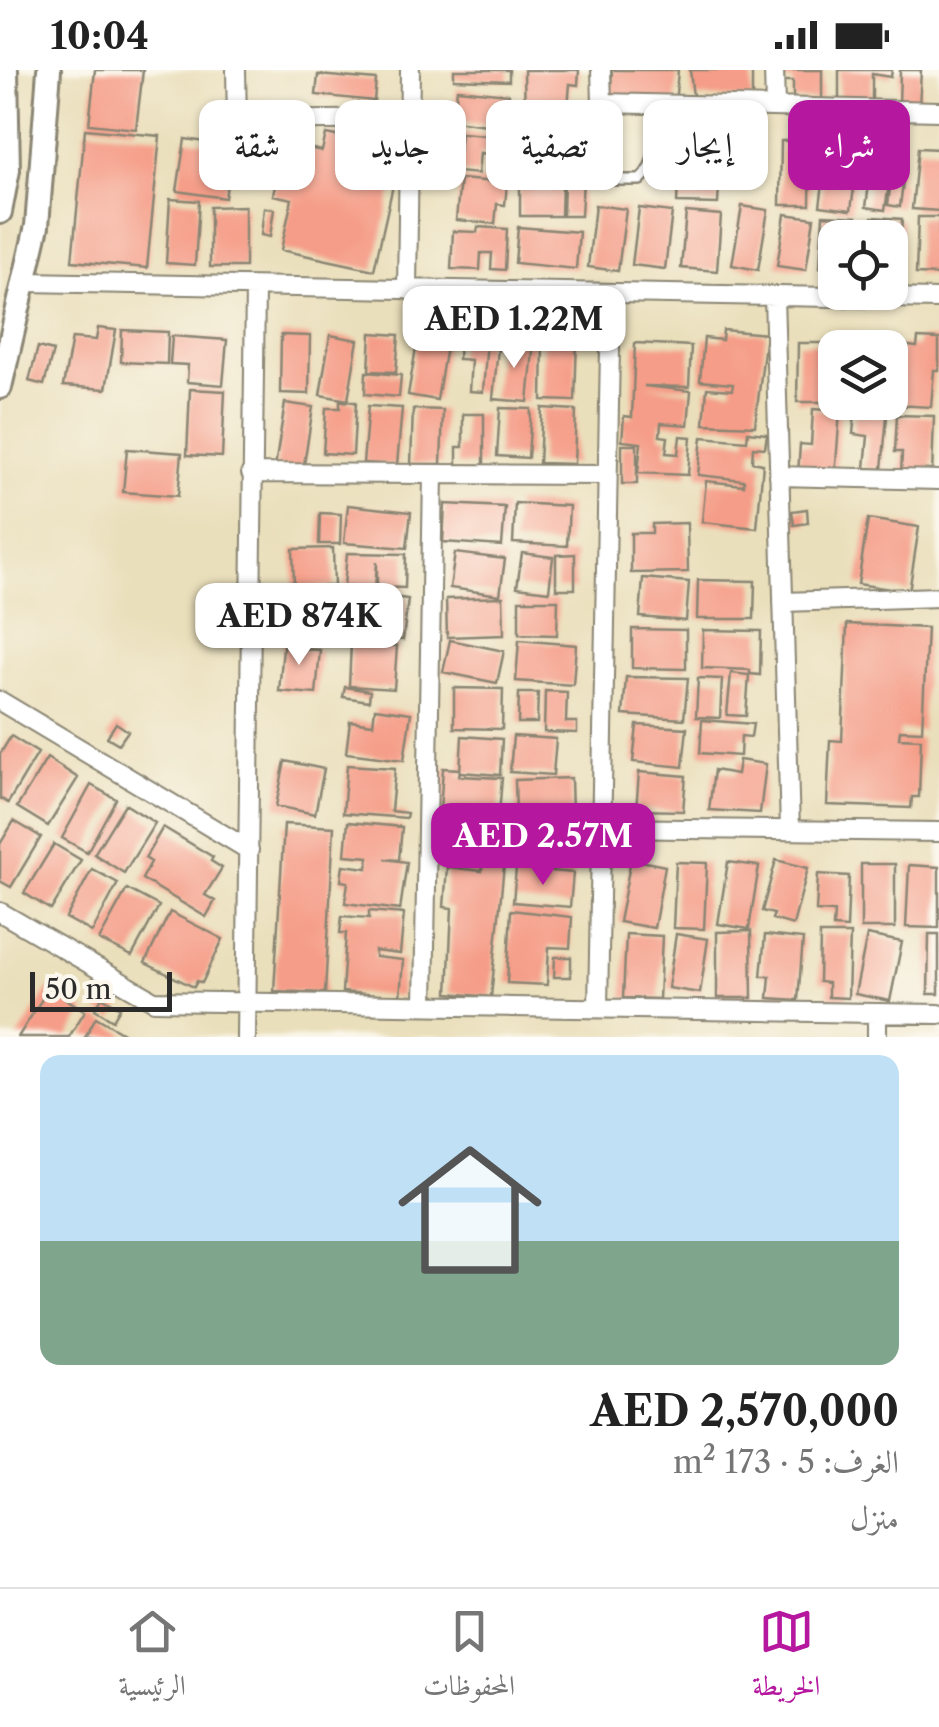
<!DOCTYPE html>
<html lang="ar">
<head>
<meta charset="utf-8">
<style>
  body { margin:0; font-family:"Libre Caslon Text",Amiri,serif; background:#f2f2f2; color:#222; direction:rtl; height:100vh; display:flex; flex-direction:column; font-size:38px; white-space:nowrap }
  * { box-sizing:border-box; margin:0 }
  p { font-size:32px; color:#767676 }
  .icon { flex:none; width:55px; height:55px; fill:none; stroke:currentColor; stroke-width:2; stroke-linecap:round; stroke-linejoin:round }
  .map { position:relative; height:967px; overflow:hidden; direction:ltr }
  .sheet { display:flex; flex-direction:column; background:#fff; flex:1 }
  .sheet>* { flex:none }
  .banner { position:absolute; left:30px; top:30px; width:880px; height:90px; direction:rtl; display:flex; gap:20px }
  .buttons { position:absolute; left:818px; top:150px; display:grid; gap:20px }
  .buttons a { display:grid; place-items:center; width:90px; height:90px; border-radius:20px; background:#fff; box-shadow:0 2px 8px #0004; font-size:50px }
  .scale { position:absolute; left:30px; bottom:25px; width:142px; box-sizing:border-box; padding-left:10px; border:5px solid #2b2b2b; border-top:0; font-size:28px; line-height:35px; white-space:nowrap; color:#2b2b2b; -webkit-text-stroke:8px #fbf7ec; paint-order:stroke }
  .price { position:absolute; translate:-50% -85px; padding:0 22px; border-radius:20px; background:#fff; color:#222; font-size:32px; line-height:65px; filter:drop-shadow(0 2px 5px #0008) }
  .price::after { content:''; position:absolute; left:50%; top:60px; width:30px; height:22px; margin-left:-15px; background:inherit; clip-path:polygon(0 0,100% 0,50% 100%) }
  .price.on { background:#b5179e; color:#fff }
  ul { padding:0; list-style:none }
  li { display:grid; align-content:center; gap:20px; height:530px; padding:0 40px }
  li span { display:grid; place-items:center; height:310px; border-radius:20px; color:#555 }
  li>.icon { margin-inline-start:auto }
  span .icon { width:180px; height:180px; fill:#fffc; stroke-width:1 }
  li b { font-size:42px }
  .pill { padding:0 35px; border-radius:20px; background:#fff; box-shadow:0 2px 8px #0004; font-size:35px; line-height:90px }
  .pill.on { background:#b5179e; color:#fff }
  .status { display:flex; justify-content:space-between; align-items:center; height:70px; padding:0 50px; background:#fff; direction:ltr }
  .status svg { height:28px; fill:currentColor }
  .tab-bar { display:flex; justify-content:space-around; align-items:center; height:140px; border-top:2px solid #e0e0e0; background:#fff; font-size:28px; color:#767676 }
  .tab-bar a { display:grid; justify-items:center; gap:5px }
  .tab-bar .on { color:#b5179e }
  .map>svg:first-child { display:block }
</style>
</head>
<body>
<div class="status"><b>10:04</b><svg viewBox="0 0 49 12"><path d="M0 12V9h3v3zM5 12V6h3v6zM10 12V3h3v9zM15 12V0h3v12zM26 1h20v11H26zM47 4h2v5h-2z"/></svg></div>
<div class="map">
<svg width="939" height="967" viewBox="0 0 939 967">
  <rect width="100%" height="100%" fill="#fbf7ec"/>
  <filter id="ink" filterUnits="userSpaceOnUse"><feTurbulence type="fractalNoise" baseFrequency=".01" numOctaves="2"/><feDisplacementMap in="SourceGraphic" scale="20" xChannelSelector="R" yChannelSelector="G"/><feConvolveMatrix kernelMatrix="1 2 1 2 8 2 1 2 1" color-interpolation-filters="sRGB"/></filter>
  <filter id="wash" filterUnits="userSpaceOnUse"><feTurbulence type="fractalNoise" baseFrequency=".0048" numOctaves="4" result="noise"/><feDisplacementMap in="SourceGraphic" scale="40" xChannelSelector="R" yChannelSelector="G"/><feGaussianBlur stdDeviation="2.25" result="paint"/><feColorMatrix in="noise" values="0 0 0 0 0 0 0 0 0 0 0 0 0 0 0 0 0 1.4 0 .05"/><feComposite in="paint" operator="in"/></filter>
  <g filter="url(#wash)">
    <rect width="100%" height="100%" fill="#eadfbb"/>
    <g id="blocks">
      <!-- building -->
      <path fill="#f59d88" d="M95 0H143L136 59 89 54Z
        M454 0H509V11L454 9Z
        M524 0H579L578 15 570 14 568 37 553 36 552 53 525 51Z
        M612 0H678L675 35 610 30Z
        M690 0H752V29L693 27Z
        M784 0H822V30H793V11H784Z
        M839 0H892L891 7 872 4V33L839 32Z
        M900 0H921L919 38 899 37Z
        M318 5 376 10 374 31 316 25Z
        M457 19 509 24 505 57 453 51Z
        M364 57 385 62 375 107 394 111 374 200 281 180 292 129 273 125 285 73 322 81 326 64 361 71Z
        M251 58H263V78H251Z
        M85 59 160 66 147 198 72 191Z
        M709 59H722L718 134 677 133 680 66 709 67Z
        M573 62V101H519V63Z
        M461 63 509 67 505 103 487 102 489 84 480 83 478 104 457 102Z
        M185 69 233 76 225 128 177 121Z
        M781 71H811L810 135H780Z
        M828 77 859 81 851 140 820 136Z
        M887 78 903 80 899 110 890 108 885 140 866 137 872 91 885 92Z
        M918 78 939 79V141L912 139Z
        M564 108 583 109 581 146H563Z
        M460 109 507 113 505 135 497 134 495 154 456 150Z
        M520 109 562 110 561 146H520Z
        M891 110 903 112 900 137 888 135Z
        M170 129 199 131 195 195 166 193Z
        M595 135 626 139 618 201 588 197Z
        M245 136V197H210V137Z
        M742 136 768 140 758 200 732 195Z
        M264 138 274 139 270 167 261 165Z
        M639 138 672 142 665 199 632 195Z
        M686 142 721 145 717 201 681 198Z
        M785 144 814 148 806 200 777 196Z
        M823 145 857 147 856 168H835V199L820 198Z
        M872 147 902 149 899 195 890 194V168H870Z
        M918 147H939V205L916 204Z
        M478 157 507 159 505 200 491 199 492 183H481L480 200 451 199 453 161 477 162Z
        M518 157 579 162 576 199 515 193Z
        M98 258 116 260 106 319 63 316 72 268 96 270Z
        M122 260 168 262 167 294 121 292Z
        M723 260 766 264 755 356 704 354 707 318 732 320 733 314 700 311 704 268 722 270Z
        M371 263 399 265 396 302 369 301Z
        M281 265 310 266 309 324 280 323Z
        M330 265 358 270 348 330 320 325Z
        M172 266 227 270 223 315 187 312 188 295 170 294Z
        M418 266 447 271 437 330 408 325Z
        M543 267 577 268 575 331 542 330Z
        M460 268 487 269 483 322 469 321 471 290 458 289Z
        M512 268 534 270 528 332 493 329 498 278 511 279Z
        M918 268 939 269V300H934L931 337 896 335 901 275 917 277Z
        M635 273 691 276 689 317 644 316 691 321 688 355 661 353 660 366 668 367 666 383 678 384 680 366 691 367 688 405 638 403 641 373 622 371 624 346 632 347Z
        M798 273H838L835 332H797Z
        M38 277 53 281 44 315 29 311Z
        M366 302 401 305 399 327 365 324Z
        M190 319 225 321 222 387 187 385Z
        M340 331 356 332 353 385 323 383 326 338H340Z
        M285 333 313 337 303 401 275 397Z
        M368 336 402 338 397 395 363 393Z
        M500 338 531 339 528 388 497 386Z
        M542 338 576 340 574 394 539 393Z
        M413 339 443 340 441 394H411Z
        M813 339 840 341 835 407 798 405 800 374 811 375Z
        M855 343 887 346 882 399 865 398 868 366 853 364Z
        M463 344H484V395H457V377H463Z
        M897 345 934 346 932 407 901 406 902 382H895Z
        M748 362 767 364 765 378 753 377 752 392 763 394 757 458 702 452 706 411 744 415V410L698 405 702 367 747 371Z
        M622 375H637V414H622Z
        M127 379 182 383 178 426 123 422Z
        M515 433 569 436 567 476 513 473Z
        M445 434 505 437 502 476 443 472Z
        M348 435 411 442 407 478 344 473Z
        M807 439 808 453 794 455 792 441Z
        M320 443 341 444 340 474H319Z
        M868 449 919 457 909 522 858 514Z
        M687 453 688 502 631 503V463H652V454Z
        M333 478 334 516 294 517 293 479Z
        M347 483 406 484 405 518 377 517V492L375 519 344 516Z
        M455 483 505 489 500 525 450 518Z
        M522 483 553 487 549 521 517 517Z
        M575 484V519H556V485Z
        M643 508 689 512 686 551 640 547Z
        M698 510 755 511 754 549H697Z
        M353 522 408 529 403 570 347 563Z
        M280 526H334L335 564 280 559Z
        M503 527 504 565 447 567 446 529Z
        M519 530H558L557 565 519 564Z
        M847 554 927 558 922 661 900 660 899 668 921 669 919 727H912L911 738 827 735 830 670 842 671Z
        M632 559 686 560V599L632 598Z
        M703 560 761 561 760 605 750 604V600L702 598Z
        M284 567 302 568 301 579 320 580 316 624 279 621Z
        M450 570 504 581 497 613 443 602Z
        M519 570 576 575 573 615 516 611Z
        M351 573 397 576 394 619 349 616Z
        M731 603 749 605 746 646 727 645Z
        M626 607 688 608 684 649 623 645Z
        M698 608 722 609 720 648 696 647Z
        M345 617 370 621 369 631 343 627Z
        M454 618 503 619 502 659 454 658Z
        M545 621 567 622 566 652H577V663L544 662Z
        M519 623H538L537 653H518Z
        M375 638 411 643 404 690 346 683 350 651 373 654Z
        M702 650 753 654 751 667 741 666 740 686 700 683Z
        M116 653 128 661 119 674 107 667Z
        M637 655 687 658 683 697 633 692Z
        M11 666 38 683 8 733 0 728V684Z
        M462 666 502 669 500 705 460 702Z
        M513 666 556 669 553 705 510 702Z
        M47 688 78 708 48 756 17 737Z
        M739 690 766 694 760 743 709 740 714 700 737 704Z
        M285 691 324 699 315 744 276 736Z
        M347 695 395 698 391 741 407 743 406 748 343 743Z
        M443 698 460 699 459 706 502 708 499 744 440 741Z
        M639 702 686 706 683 741 636 740Z
        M571 708 572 743 516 745 515 710Z
        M91 715 116 729 87 782 62 768Z
        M125 734 155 753 124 803 94 784Z
        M446 749H501V770H489V790H447Z
        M14 751 41 767 11 817 0 811V774Z
        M348 752 402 757 399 790 385 789 407 792 400 840 345 833 348 812 341 811 343 795 367 798 369 787 345 785Z
        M516 753 567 757 565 779 575 780 574 795 513 790Z
        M284 754 334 757 325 923 274 921Z
        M163 757 213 787 211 791 222 798 205 825 215 831 206 847 142 809 151 792 145 788Z
        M54 774 81 790 51 840 24 823Z
        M631 789 665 796 654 858 619 852Z
        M776 790 808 798 793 855 772 849 774 844 762 841Z
        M676 792 707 793 704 859 673 858Z
        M728 792 759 796 749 859 718 854Z
        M482 793 504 795 491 927 448 923 452 838 444 837 447 797 482 801Z
        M861 794H895V858H861Z
        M909 795 939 797V858L906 857Z
        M516 798 573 803 570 837 513 832Z
        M92 799 118 813 92 862 66 848Z
        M818 804 849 806 847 858 833 857 834 842 816 841Z
        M127 819 159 836 132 886 99 870Z
        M511 840 572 847 570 878 549 877 547 915 507 913Z
        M369 841 404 844 400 884 375 881V887L403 890 400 927 342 922 346 863H340L342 846 369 848Z
        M170 842 223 869 202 913 197 911 194 917 145 893Z
        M751 861 752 928H717V862Z
        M626 864 662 866 659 929 623 928Z
        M676 864 708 869 700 923 668 918Z
        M820 864H850L848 928 828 927V913L819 912Z
        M929 864H939V924H928Z
        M765 865 803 869 798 930 768 928 770 906H761Z
        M867 865 902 872 890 931 855 924Z
        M555 887H571V907H554Z
        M49 918 85 941 69 967H18Z
        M102 927 120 938 113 950 95 939Z
        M96 947 125 964 124 967H85Z"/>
    </g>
  </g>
  <g filter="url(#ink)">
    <use href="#blocks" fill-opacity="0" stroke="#8a8573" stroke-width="2.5"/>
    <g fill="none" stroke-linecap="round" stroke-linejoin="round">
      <!-- service casing -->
      <g stroke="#8a8573" stroke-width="14">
        <path id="service" d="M602 33V102L610 110H640C660 93 655 58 656 34"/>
      </g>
      <!-- minor casing -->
      <g stroke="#8a8573" stroke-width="22">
        <path id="minor" d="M236 0 237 51 409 49
          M601 0 602 33 939 41
          M774 0 775 37
          M25 212 939 229
          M407 220 410 0
          M774 226 790 760
          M251 403 607 405
          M779 406 939 410
          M783 532 939 527
          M0 631 249 780
          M599 758 939 762
          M0 842 154 931 939 944
          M424 935 433 404
          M598 938 611 223
          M246 967 255 217
          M877 967V943"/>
      </g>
      <!-- tertiary casing -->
      <g stroke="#8a8573" stroke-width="28">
        <path id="tertiary" d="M0 142 8 100 6 0
          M0 317 37 156 49 0"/>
      </g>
      <!-- service -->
      <use href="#service" stroke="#fff" stroke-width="9"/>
      <!-- minor -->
      <use href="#minor" stroke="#fff" stroke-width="18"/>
      <!-- tertiary -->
      <use href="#tertiary" stroke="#fff" stroke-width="22"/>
    </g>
  </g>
</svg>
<div class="buttons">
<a><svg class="icon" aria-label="locate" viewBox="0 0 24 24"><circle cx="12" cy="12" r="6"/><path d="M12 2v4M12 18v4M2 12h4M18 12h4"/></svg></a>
<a><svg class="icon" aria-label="layers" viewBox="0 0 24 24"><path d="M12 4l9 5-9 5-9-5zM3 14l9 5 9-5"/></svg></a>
</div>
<div class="scale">50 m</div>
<b class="price" style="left:514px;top:301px">AED 1.22M</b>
<b class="price" style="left:299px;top:598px">AED 874K</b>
<b class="price on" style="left:543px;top:818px">AED 2.57M</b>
<div class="banner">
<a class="pill on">شراء</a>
<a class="pill">إيجار</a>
<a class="pill">تصفية</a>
<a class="pill">جديد</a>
<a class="pill">شقة</a>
</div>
</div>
<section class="sheet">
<ul>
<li><span style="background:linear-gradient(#bfe0f5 60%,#7fa58c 0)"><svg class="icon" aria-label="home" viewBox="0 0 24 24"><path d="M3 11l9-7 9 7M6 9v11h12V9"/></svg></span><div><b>AED 2,570,000</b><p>الغرف: 5 · 173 m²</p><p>منزل</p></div></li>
</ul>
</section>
<nav class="tab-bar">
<a class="on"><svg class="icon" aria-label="map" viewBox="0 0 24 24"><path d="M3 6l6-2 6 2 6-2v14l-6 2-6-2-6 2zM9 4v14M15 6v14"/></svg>الخريطة</a>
<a><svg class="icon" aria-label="saved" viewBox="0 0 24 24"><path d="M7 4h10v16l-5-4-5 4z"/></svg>المحفوظات</a>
<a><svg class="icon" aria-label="home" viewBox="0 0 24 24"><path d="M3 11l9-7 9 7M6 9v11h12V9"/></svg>الرئيسية</a>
</nav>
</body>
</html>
